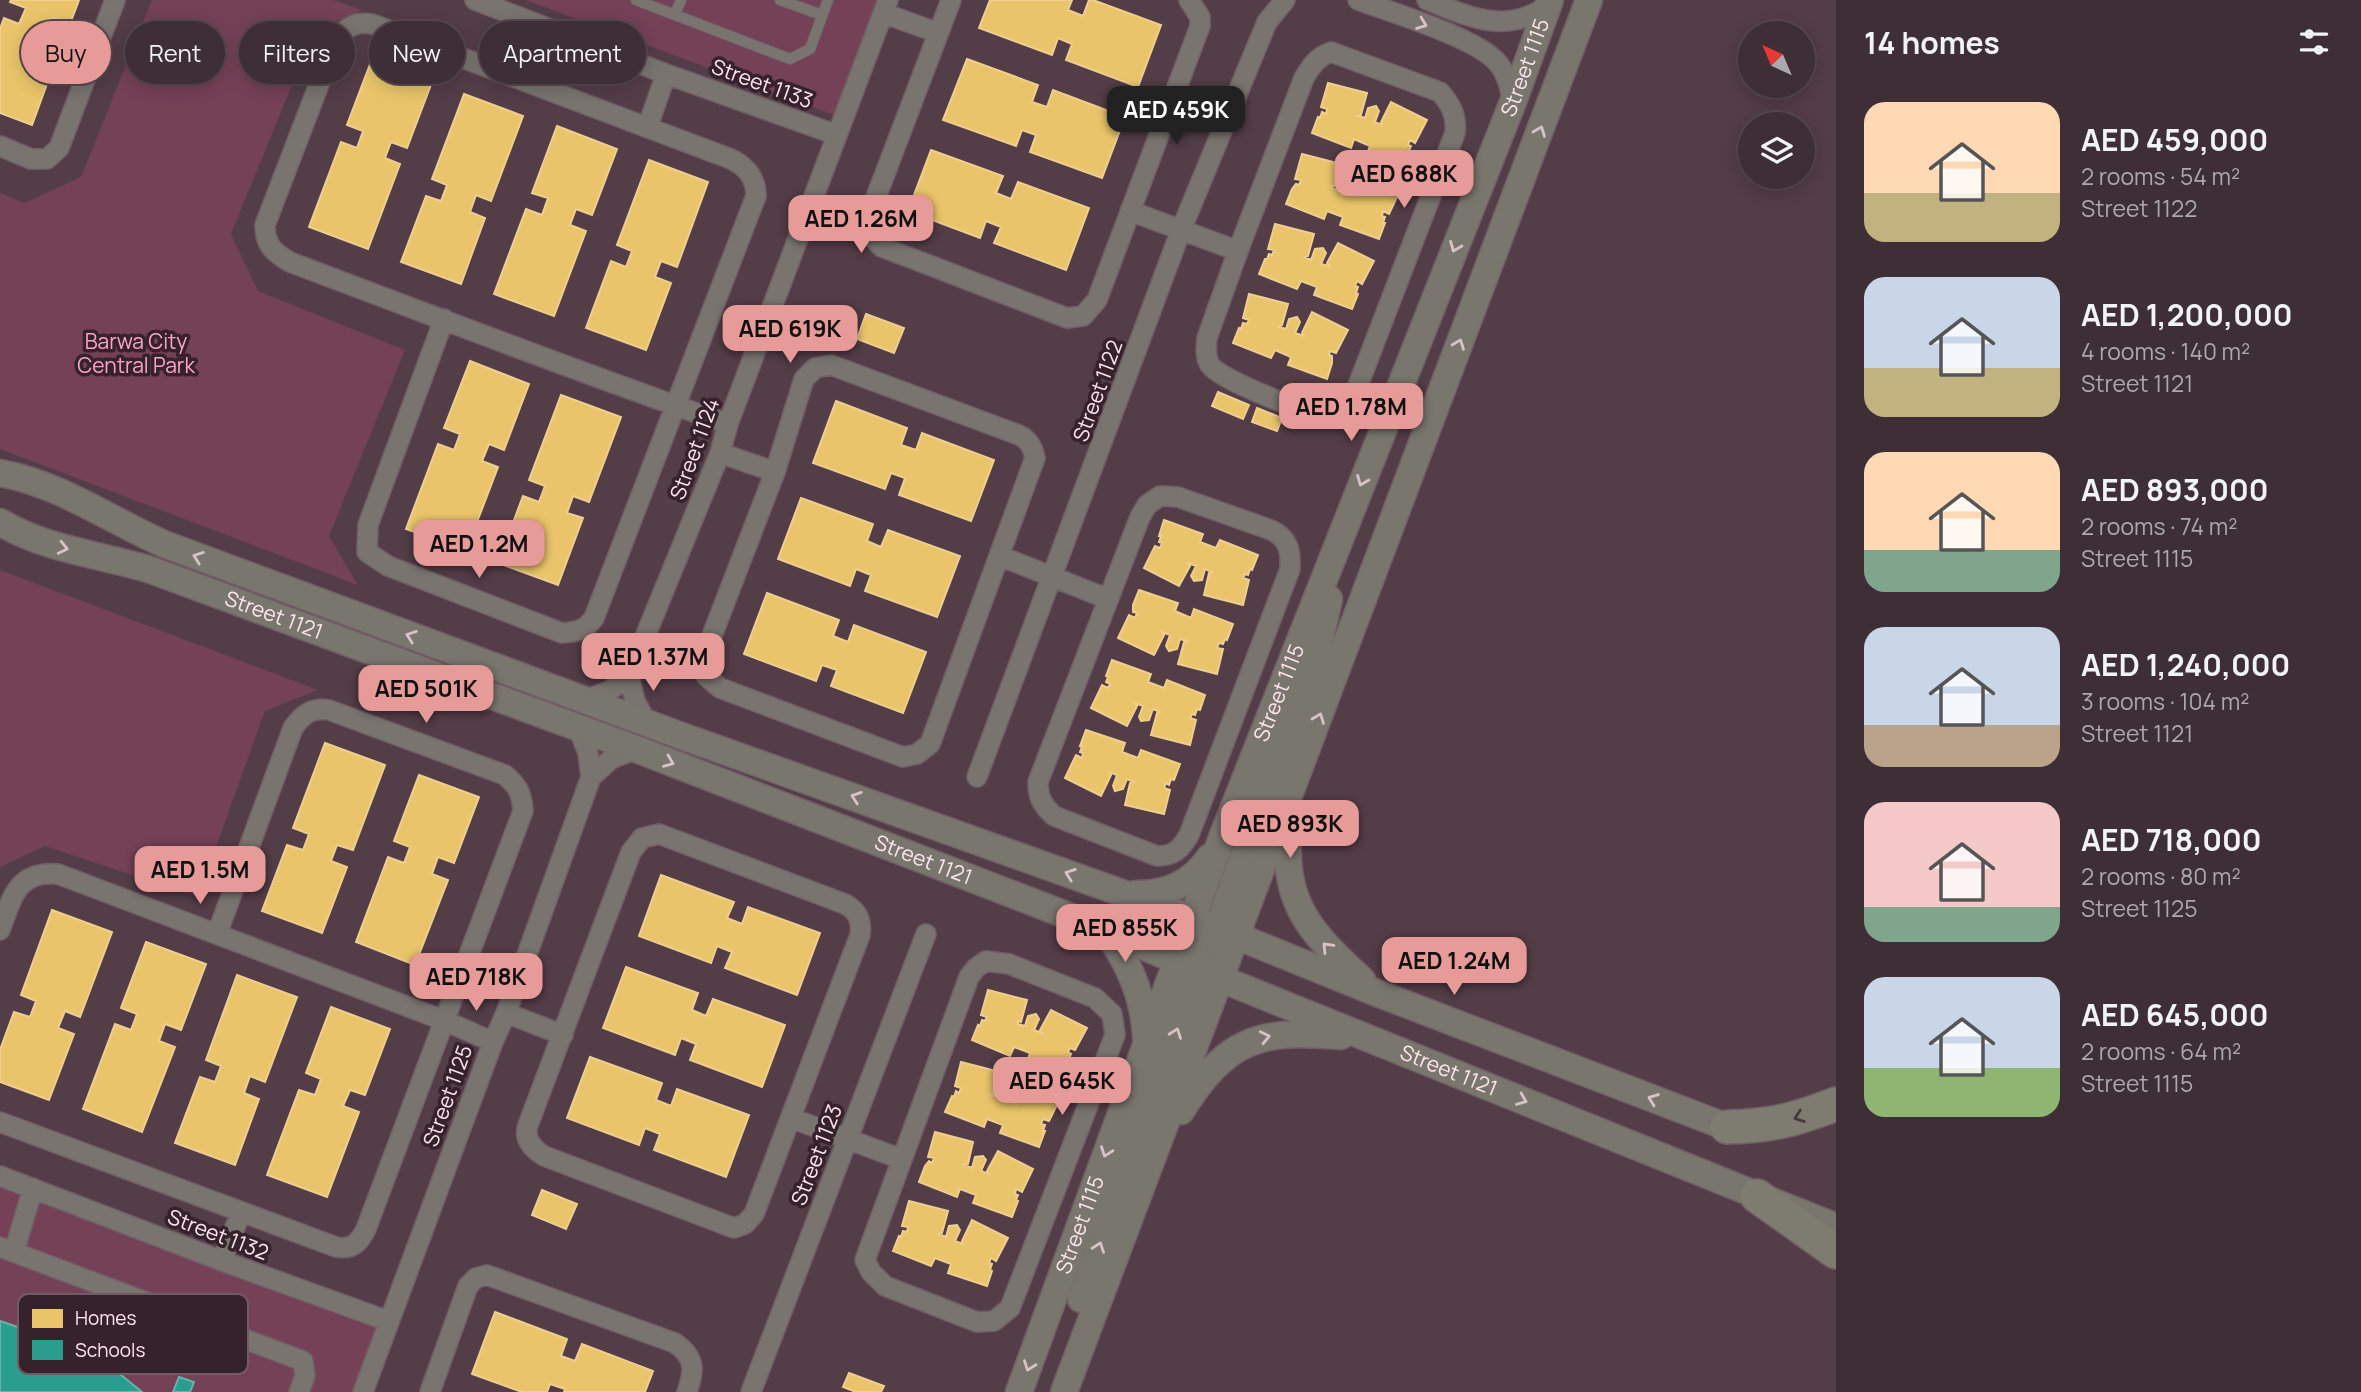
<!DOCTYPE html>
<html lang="en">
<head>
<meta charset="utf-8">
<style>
  body { margin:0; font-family:Manrope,sans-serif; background:#493a41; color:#f1f3f6; height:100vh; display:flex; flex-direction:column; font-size:26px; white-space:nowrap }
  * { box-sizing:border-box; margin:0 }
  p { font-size:23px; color:#ada8ad }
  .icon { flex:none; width:38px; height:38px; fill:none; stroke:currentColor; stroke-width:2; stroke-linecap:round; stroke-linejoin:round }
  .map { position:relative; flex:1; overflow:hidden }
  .details { display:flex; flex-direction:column; background:#3e2e35; width:525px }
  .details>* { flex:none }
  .top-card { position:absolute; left:21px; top:21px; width:665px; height:63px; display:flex; gap:14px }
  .needle { width:46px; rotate:316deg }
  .controls { position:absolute; left:1738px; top:21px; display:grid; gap:14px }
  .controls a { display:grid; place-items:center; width:77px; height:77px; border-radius:50%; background:#3e2e35; box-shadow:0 4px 18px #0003,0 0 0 2px #574a50; font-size:35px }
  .price { position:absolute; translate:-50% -60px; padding:0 16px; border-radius:14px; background:#e69b98; color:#111; font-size:23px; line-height:46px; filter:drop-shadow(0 2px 4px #0008) }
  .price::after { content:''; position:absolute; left:50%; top:42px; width:21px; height:16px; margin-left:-10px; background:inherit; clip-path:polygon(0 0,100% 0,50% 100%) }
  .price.current { background:#222; color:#fff }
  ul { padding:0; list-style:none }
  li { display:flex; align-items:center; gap:21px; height:175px; padding:0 28px }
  li span { display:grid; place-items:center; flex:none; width:196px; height:140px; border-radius:21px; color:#555 }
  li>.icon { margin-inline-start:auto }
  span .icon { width:84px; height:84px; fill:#fffc; stroke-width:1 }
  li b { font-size:30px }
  h2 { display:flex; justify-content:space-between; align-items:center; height:84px; padding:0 28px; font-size:30px }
  .tag { padding:0 24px; border-radius:32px; background:#3e2e35; box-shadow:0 4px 18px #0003,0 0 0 2px #574a50; font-size:24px; line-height:63px }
  .tag.current { background:#e69b98; color:#111 }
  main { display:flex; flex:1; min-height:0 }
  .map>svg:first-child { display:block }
</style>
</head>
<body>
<main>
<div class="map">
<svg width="1836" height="1392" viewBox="0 0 1836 1392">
  <rect width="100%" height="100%" fill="#533d47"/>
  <!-- green -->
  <path fill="#744157" d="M152 0H334L362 10 314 31 231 234 258 291 405 350 329 536 358 585 0 449V193L24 203 81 177Z
    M526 0H878L834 115Z
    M0 570 318 690 265 711 198 897 45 846 0 867Z
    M0 1182 388 1321 359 1392H0Z"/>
  <!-- homes -->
  <path fill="#e9c46a" stroke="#efce92" stroke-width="2" d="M11 0H79L70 24 54 18 48 35 63 40 32 125 0 113V29L4 18 19 24 26 8 10 2Z
    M990 0H1072L1068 10 1083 16 1089 0H1093L1161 25 1138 87 1066 60 1072 44 1058 38 1052 55 979 28Z
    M372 59 432 82 407 148 391 142 385 158 400 164 368 249 309 227 341 142 357 148 363 131 347 125Z
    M967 59 1038 85 1032 102 1047 107 1053 90 1125 117 1102 178 1030 152 1036 135 1022 130 1016 146 943 120Z
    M1328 83 1367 93 1361 115 1358 116 1365 118 1368 108 1376 106 1379 111 1375 122 1382 125 1381 122 1391 102 1427 120 1415 143 1410 140 1408 145 1411 146 1409 151 1411 152 1405 168 1367 154 1370 146 1354 139 1351 148 1312 133 1318 117 1320 118 1322 112 1326 114 1327 109 1321 107Z
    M464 94 523 116 491 201 476 195 470 212 485 218 461 284 401 262 426 196 441 201 447 185 432 179Z
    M557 126 617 149 592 215 576 209 570 225 586 231 554 316 494 294 526 209 542 215 548 198 532 193Z
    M931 150 1003 176 996 193 1011 199 1018 182 1089 208 1066 270 994 243 1001 227 986 221 980 238 908 211Z
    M1302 154 1341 164 1335 186 1332 187 1339 190 1342 179 1350 178 1353 183 1348 194 1356 196 1354 193 1364 173 1400 191 1389 214 1383 211 1382 216 1385 217 1383 223H1385L1379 239 1340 225 1343 217 1327 211 1324 219 1286 204 1292 189 1296 184 1299 185 1301 180 1295 179Z
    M649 160 708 182 677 267 661 261 655 277 671 283 646 350 586 328 611 261 626 267 632 251 617 245Z
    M1275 224 1314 234 1308 256 1305 257 1311 260 1315 249 1323 248 1326 253 1321 264 1329 266 1327 263 1338 243 1374 261 1362 284 1357 281 1355 286 1358 287 1356 293 1358 294 1352 309 1314 295 1317 287 1301 281 1297 289 1259 274 1265 259H1267L1269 254 1272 255 1274 250 1268 249Z
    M1249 294 1288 304 1282 325 1279 327 1286 329 1289 319 1297 317 1300 322 1295 333 1304 336 1302 333 1312 312 1348 330 1336 353 1330 351 1329 355 1332 356V363L1327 379 1288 365 1291 357 1275 350 1271 358 1233 343 1239 328 1241 329 1243 323 1247 324 1249 320 1243 318Z
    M866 314 904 328 894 353 857 339Z
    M470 361 529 384 504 450 489 444 482 461 498 467 466 551 406 529 438 444 454 450 460 434 444 428Z
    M1218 392 1249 405 1243 419 1212 406Z
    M561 395 621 417 589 502 573 496 567 513 583 518 558 585 498 563 523 496 539 502 545 486 529 480Z
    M836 401 907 428 901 445 916 450 922 433 994 460 971 521 899 495 905 478 891 473 885 489 813 463Z
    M1257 408 1282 418 1277 431 1252 422Z
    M801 498 873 524 867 541 881 547 888 530 960 556 937 617 865 591 871 575 856 569 850 586 778 559Z
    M1164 520 1203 534 1200 542 1216 548 1220 540 1258 555 1252 570 1250 569 1248 575 1245 574 1243 578 1249 580 1243 605 1204 595 1209 573 1212 572 1205 569 1202 580 1194 581 1191 576 1196 566 1188 563 1190 566 1179 586 1144 568 1155 546 1160 548 1162 543 1159 542 1161 536H1159Z
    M1139 590 1178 603 1175 611 1191 618 1194 609 1233 624 1227 640 1225 639 1223 644 1219 643 1217 648 1223 649 1217 674 1178 664 1184 642 1187 641 1180 639 1177 649 1169 651 1166 646 1170 635 1162 632 1164 635 1154 655 1118 638 1129 615 1135 618 1137 613 1133 612V605Z
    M767 593 839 620 833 636 848 642 854 625 926 652 903 713 831 686 837 670 822 665 816 681 744 654Z
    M1112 660 1151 674 1148 682 1164 688 1167 680 1205 695 1200 710 1197 709 1195 715 1192 714 1190 718 1196 720 1190 745 1151 735 1157 713 1160 712 1153 709 1149 720 1141 721 1139 717 1143 706 1135 703 1137 706 1127 726 1091 708 1102 685 1108 688 1110 684 1106 682 1108 677 1106 676Z
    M1086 730 1125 743 1122 752 1138 758 1141 750 1180 764 1174 780 1171 779 1169 785 1166 783 1164 788 1170 790 1164 814 1125 805 1130 783 1134 782 1127 779 1123 789 1115 791 1113 786 1117 775 1109 772 1111 775 1101 796 1065 778 1076 755 1082 758 1083 753 1080 752 1082 746H1080Z
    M325 743 385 765 353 850 337 845 331 861 347 867 322 933 262 911 287 845 303 850 309 834 293 828Z
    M419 775 479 797 454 863 438 857 432 874 448 880 415 965 356 942 388 857 404 863 410 847 394 841Z
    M661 875 734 902 727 918 742 924 748 907 820 933 797 995 725 968 732 952 717 946 711 963 639 936Z
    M52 910 112 932 80 1017 65 1011 58 1028 74 1034 49 1100 0 1082V1050L14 1012 30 1017 36 1001 21 995Z
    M146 942 206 964 181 1030 165 1024 159 1041 175 1047 142 1132 83 1109 115 1024 131 1030 137 1014 121 1008Z
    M626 967 698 993 692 1010 706 1016 713 999 785 1025 762 1087 690 1060 696 1044 681 1038 675 1055 603 1028Z
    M237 975 297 997 265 1082 250 1076 244 1093 259 1099 235 1165 175 1143 200 1077 215 1082 221 1066 206 1060Z
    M988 990 1027 1000 1021 1022 1018 1021V1024L1025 1026 1028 1016 1036 1014 1039 1019 1034 1030 1042 1033 1040 1030 1051 1010 1087 1028 1075 1050 1070 1048 1068 1052 1071 1054 1069 1059 1071 1060 1065 1075 1027 1062 1030 1053 1014 1047 1010 1056 972 1040 978 1025 980 1026 982 1020 985 1021 987 1017 981 1015Z
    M331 1007 390 1029 365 1095 350 1090 343 1106 359 1112 327 1197 267 1175 299 1090 315 1095 321 1079 306 1073Z
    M590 1057 662 1083 656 1100 671 1106 677 1089 749 1115 726 1177 654 1150 660 1134 645 1128 639 1145 567 1118Z
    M961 1062 1000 1072 995 1094 991 1095 998 1097 1002 1087 1010 1085 1012 1090 1008 1101 1016 1104 1014 1101 1024 1081 1060 1099 1049 1121 1043 1119 1041 1124 1045 1125 1043 1131H1045L1039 1147 1000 1133 1003 1125 987 1119 984 1127 945 1112 952 1096 954 1097 956 1091 959 1093 961 1088 955 1086Z
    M935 1132 973 1142 968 1164 964 1165 972 1168 975 1157 983 1156 986 1160 981 1171 989 1174 987 1171 998 1151 1033 1169 1022 1192 1016 1189 1015 1194 1018 1195 1016 1200 1018 1201 1012 1217 973 1203 976 1195 960 1189 957 1197 919 1182 925 1166 929 1161 932 1163 934 1158 928 1157Z
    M542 1190 577 1204 566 1229 532 1215Z
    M909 1201 948 1211 942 1233 939 1234 946 1237 949 1226 957 1225 960 1230 955 1241 963 1244 962 1241 972 1220 1008 1238 996 1261 991 1258 989 1263 992 1264 990 1270 992 1271 987 1286 948 1273 951 1264 935 1258 931 1266 893 1251 899 1236 901 1237 903 1231 907 1232 908 1227 902 1226Z
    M495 1312 567 1339 561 1356 575 1361 582 1344 653 1371 645 1392H564L565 1389 550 1384 547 1392H522L472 1374Z
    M849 1373 884 1386 881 1392H856L843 1387Z"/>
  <!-- schools -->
  <path fill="#2a9d8f" stroke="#6ab2ac" stroke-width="2" d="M0 1321 64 1343 66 1337 75 1341 72 1347 115 1370 142 1392H0Z
    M179 1377 194 1382 190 1392H173Z"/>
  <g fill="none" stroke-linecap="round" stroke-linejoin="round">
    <!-- lane casing -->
    <g stroke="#705d65" stroke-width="12">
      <path id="lane" d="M636 0 790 59 810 49 828 0
        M780 0 822 15
        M675 14 681 0"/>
    </g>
    <!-- street casing -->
    <g stroke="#705d65" stroke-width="22">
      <path id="street" d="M475 0 666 74 837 135
        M951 0 870 213C869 229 869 236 882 247L1067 318 1083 316 1097 300 1200 26V17L1189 0
        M1358 0C1393 13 1474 37 1497 62 1507 73 1510 88 1513 102
        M1427 0C1470 17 1506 35 1547 6
        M883 13 938 33
        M1331 52 1440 92C1451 105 1457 115 1455 133L1352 401C1345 408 1341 414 1330 415 1313 417 1220 380 1210 365 1205 357 1206 347 1207 338L1238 251 1304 78C1312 65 1317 57 1331 52Z
        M648 126 666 74
        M0 146 31 159H47L59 148 115 0
        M1130 211 1238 251
        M444 319 368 525 367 552 388 566 562 633C577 632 585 630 594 618L756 196C756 178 747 167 731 159L375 25C357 20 347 26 336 40L265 225C265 245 273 252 290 262 435 317 581 373 728 424
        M831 365 1019 435C1029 440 1033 447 1035 458L930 744 917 754 903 757 720 688 706 676 703 659 775 472 804 379 815 368Z
        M720 453 775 472
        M1160 496 1178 497 1271 530C1288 538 1291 550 1290 569L1189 835C1181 849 1174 856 1157 856L1054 816C1042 805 1038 797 1038 782L1140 517 1147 505Z
        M1000 556 1108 599
        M629 676 635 701 647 723
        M585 700 609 691 629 676 720 453 728 424 888 0
        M578 727 588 753 591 777
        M977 777 1181 230 1267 22 1285 0
        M659 834 845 904C858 911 862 921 860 935L754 1214 745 1224 734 1228 544 1156C533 1149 523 1139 528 1125L631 852 642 838Z
        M0 930C12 898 17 870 58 874L443 1020 493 1042
        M986 961 1009 964 1095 998 1112 1014 1115 1035 1010 1308 994 1321 977 1322 885 1286 871 1272 865 1260 969 977 976 968Z
        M506 1013 563 1035
        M791 1118 901 1159
        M0 1122 336 1247C352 1250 359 1243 366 1229L523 811C522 794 518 786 505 775L329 710C312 707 302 715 293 728L217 934
        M0 1176 222 1261 388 1321
        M0 1247 303 1361 305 1376 299 1392
        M14 1252 33 1188
        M222 1261 241 1212
        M363 1392 493 1042 506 1013 591 777 611 759 636 749
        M430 1392 468 1286 476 1278 487 1275 675 1343C695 1357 695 1370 687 1392
        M751 1392 926 934"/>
    </g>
    <!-- secondary casing -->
    <g stroke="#705d65" stroke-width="29">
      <g id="secondary">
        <path d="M0 473C58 483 110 520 164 544L679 735 1192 918 1377 993 1727 1127"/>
        <path id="s1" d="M0 522C46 550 100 554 151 570L636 749 1105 930 1199 970 1836 1227"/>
        <path d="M1290 818C1280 899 1305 928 1362 980"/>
        <path d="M1136 894C1168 894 1191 884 1210 857"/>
        <path d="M1105 930C1129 962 1144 996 1146 1037"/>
        <path d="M1212 943 1317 653 1329 599"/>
        <path d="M1181 1111C1226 1039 1259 1029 1341 1036"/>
        <path d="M1081 1299 1199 970C1204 949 1201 937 1192 918"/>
        <path id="s2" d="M1019 1392 1223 835 1513 102 1550 0"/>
        <path d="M1064 1392 1589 0"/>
      </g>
    </g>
    <!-- highway casing -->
    <g stroke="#705d65" stroke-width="36">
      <path id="highway" d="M1727 1127C1772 1126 1794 1120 1836 1104
        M1757 1196 1836 1252"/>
    </g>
    <!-- lane -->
    <use href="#lane" stroke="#79746f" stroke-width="10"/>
    <!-- street -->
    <use href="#street" stroke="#79746f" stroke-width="19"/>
    <!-- secondary -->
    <use href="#secondary" stroke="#79766e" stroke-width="26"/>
    <!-- highway -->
    <use href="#highway" stroke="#7e7c70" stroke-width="33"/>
  </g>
  <!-- one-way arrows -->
  <defs><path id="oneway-chevron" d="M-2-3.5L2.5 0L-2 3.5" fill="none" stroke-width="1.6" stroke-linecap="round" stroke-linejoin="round" transform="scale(1.75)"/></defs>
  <use stroke="#d6c2c8" href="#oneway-chevron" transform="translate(1422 24) rotate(21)"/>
  <g stroke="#d6c3c8">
    <use href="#oneway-chevron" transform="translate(1540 131) rotate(-69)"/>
    <use href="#oneway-chevron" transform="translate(1455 247) rotate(112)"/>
    <use href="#oneway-chevron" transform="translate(1459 344) rotate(-69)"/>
    <use href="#oneway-chevron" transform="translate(1362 481) rotate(112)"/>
    <use href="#oneway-chevron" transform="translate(63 548) rotate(13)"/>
    <use href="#oneway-chevron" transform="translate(198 557) rotate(-160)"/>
    <use href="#oneway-chevron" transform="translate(411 636) rotate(-160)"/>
    <use href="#oneway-chevron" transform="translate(1319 718) rotate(-69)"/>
    <use href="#oneway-chevron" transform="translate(669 762) rotate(22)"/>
    <use href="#oneway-chevron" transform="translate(856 797) rotate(-161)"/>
    <use href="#oneway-chevron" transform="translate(1070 874) rotate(-160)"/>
    <use href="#oneway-chevron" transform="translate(1327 947) rotate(-133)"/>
    <use href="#oneway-chevron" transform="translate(1176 1033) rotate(-70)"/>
    <use href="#oneway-chevron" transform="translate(1265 1037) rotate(-13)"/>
    <use href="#oneway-chevron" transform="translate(1653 1099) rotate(-159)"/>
    <use href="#oneway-chevron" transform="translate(1522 1100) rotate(22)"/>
    <use href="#oneway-chevron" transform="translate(1106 1152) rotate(110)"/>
    <use href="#oneway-chevron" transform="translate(1099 1247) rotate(-70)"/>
    <use href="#oneway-chevron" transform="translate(1029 1366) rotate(110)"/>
  </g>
  <use stroke="#47383c" href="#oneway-chevron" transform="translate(1799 1117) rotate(161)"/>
  <g text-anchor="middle" stroke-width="7" stroke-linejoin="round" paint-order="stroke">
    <!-- street labels -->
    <g font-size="21" fill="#fee4ee" stroke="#35222a">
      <text dy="7" stroke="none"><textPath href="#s2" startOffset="1418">Street 1115</textPath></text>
      <text transform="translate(762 84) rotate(20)" y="7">Street 1133</text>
      <text transform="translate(1098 391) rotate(-70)" y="7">Street 1122</text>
      <text transform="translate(695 449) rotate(-70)" y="7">Street 1124</text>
      <text dy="7" stroke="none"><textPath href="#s1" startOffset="290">Street 1121</textPath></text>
      <text dy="7" stroke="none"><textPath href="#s2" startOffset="746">Street 1115</textPath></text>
      <text dy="7" stroke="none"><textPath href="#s1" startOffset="984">Street 1121</textPath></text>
      <text dy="7" stroke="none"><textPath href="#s1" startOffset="1550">Street 1121</textPath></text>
      <text transform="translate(448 1096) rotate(-70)" y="7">Street 1125</text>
      <text transform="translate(817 1155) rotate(-69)" y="7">Street 1123</text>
      <text dy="7" stroke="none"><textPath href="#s2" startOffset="178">Street 1115</textPath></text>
      <text transform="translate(218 1235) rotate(21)" y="7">Street 1132</text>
    </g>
    <!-- park labels -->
    <g font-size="21" fill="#ffa2ca" stroke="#35222a">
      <text x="136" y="349">Barwa City<tspan x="136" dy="24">Central Park</tspan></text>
    </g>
  </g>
  <!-- legend -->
  <rect x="18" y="1294" width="230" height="80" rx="10" fill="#35222a" stroke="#715c65" stroke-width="2"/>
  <rect x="32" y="1309" width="31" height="19" fill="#e9c46a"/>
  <rect x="32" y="1340" width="31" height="20" fill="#2a9d8f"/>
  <g font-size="19" fill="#fee4ee">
    <text x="75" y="1325">Homes</text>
    <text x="75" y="1357">Schools</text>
  </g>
</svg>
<div class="controls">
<a><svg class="needle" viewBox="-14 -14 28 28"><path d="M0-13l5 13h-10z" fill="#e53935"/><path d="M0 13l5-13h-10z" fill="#ada8ad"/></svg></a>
<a><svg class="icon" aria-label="layers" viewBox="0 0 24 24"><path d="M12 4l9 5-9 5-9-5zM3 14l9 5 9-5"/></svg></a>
</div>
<b class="price current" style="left:1176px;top:146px">AED 459K</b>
<b class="price" style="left:1404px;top:210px">AED 688K</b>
<b class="price" style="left:861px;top:255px">AED 1.26M</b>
<b class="price" style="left:790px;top:365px">AED 619K</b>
<b class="price" style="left:1351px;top:443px">AED 1.78M</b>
<b class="price" style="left:479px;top:580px">AED 1.2M</b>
<b class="price" style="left:653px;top:693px">AED 1.37M</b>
<b class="price" style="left:426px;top:725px">AED 501K</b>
<b class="price" style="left:1290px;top:860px">AED 893K</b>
<b class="price" style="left:200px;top:906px">AED 1.5M</b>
<b class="price" style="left:1125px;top:964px">AED 855K</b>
<b class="price" style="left:1454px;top:997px">AED 1.24M</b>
<b class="price" style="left:476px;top:1013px">AED 718K</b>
<b class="price" style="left:1062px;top:1117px">AED 645K</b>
<div class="top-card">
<a class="tag current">Buy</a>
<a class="tag">Rent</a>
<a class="tag">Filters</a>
<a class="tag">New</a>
<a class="tag">Apartment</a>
</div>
</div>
<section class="details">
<h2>14 homes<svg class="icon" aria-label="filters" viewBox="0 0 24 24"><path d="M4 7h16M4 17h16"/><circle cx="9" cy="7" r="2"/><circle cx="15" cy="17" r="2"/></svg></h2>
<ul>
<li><span style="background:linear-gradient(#ffd9b3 65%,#c2b280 0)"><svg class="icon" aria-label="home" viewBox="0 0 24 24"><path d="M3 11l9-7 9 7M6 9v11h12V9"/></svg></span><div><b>AED 459,000</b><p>2 rooms · 54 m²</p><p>Street 1122</p></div></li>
<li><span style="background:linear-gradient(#c9d6e8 65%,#c2b280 0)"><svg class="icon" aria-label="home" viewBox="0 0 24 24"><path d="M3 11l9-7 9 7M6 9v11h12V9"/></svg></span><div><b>AED 1,200,000</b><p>4 rooms · 140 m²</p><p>Street 1121</p></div></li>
<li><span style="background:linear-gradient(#ffd9b3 70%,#7fa58c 0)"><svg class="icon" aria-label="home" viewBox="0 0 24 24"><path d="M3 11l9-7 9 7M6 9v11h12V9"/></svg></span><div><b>AED 893,000</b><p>2 rooms · 74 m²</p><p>Street 1115</p></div></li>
<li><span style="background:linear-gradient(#c9d6e8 70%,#b9a48a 0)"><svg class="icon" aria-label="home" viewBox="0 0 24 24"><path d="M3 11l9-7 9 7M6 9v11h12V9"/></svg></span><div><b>AED 1,240,000</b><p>3 rooms · 104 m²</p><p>Street 1121</p></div></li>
<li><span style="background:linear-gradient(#f6c9c9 75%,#7fa58c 0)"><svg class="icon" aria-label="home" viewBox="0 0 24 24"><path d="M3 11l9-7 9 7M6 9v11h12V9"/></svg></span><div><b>AED 718,000</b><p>2 rooms · 80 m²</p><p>Street 1125</p></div></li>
<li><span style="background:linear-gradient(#c9d6e8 65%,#8fb573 0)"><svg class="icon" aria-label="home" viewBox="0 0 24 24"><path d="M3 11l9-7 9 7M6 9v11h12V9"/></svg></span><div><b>AED 645,000</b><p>2 rooms · 64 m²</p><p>Street 1115</p></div></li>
</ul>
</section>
</main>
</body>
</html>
